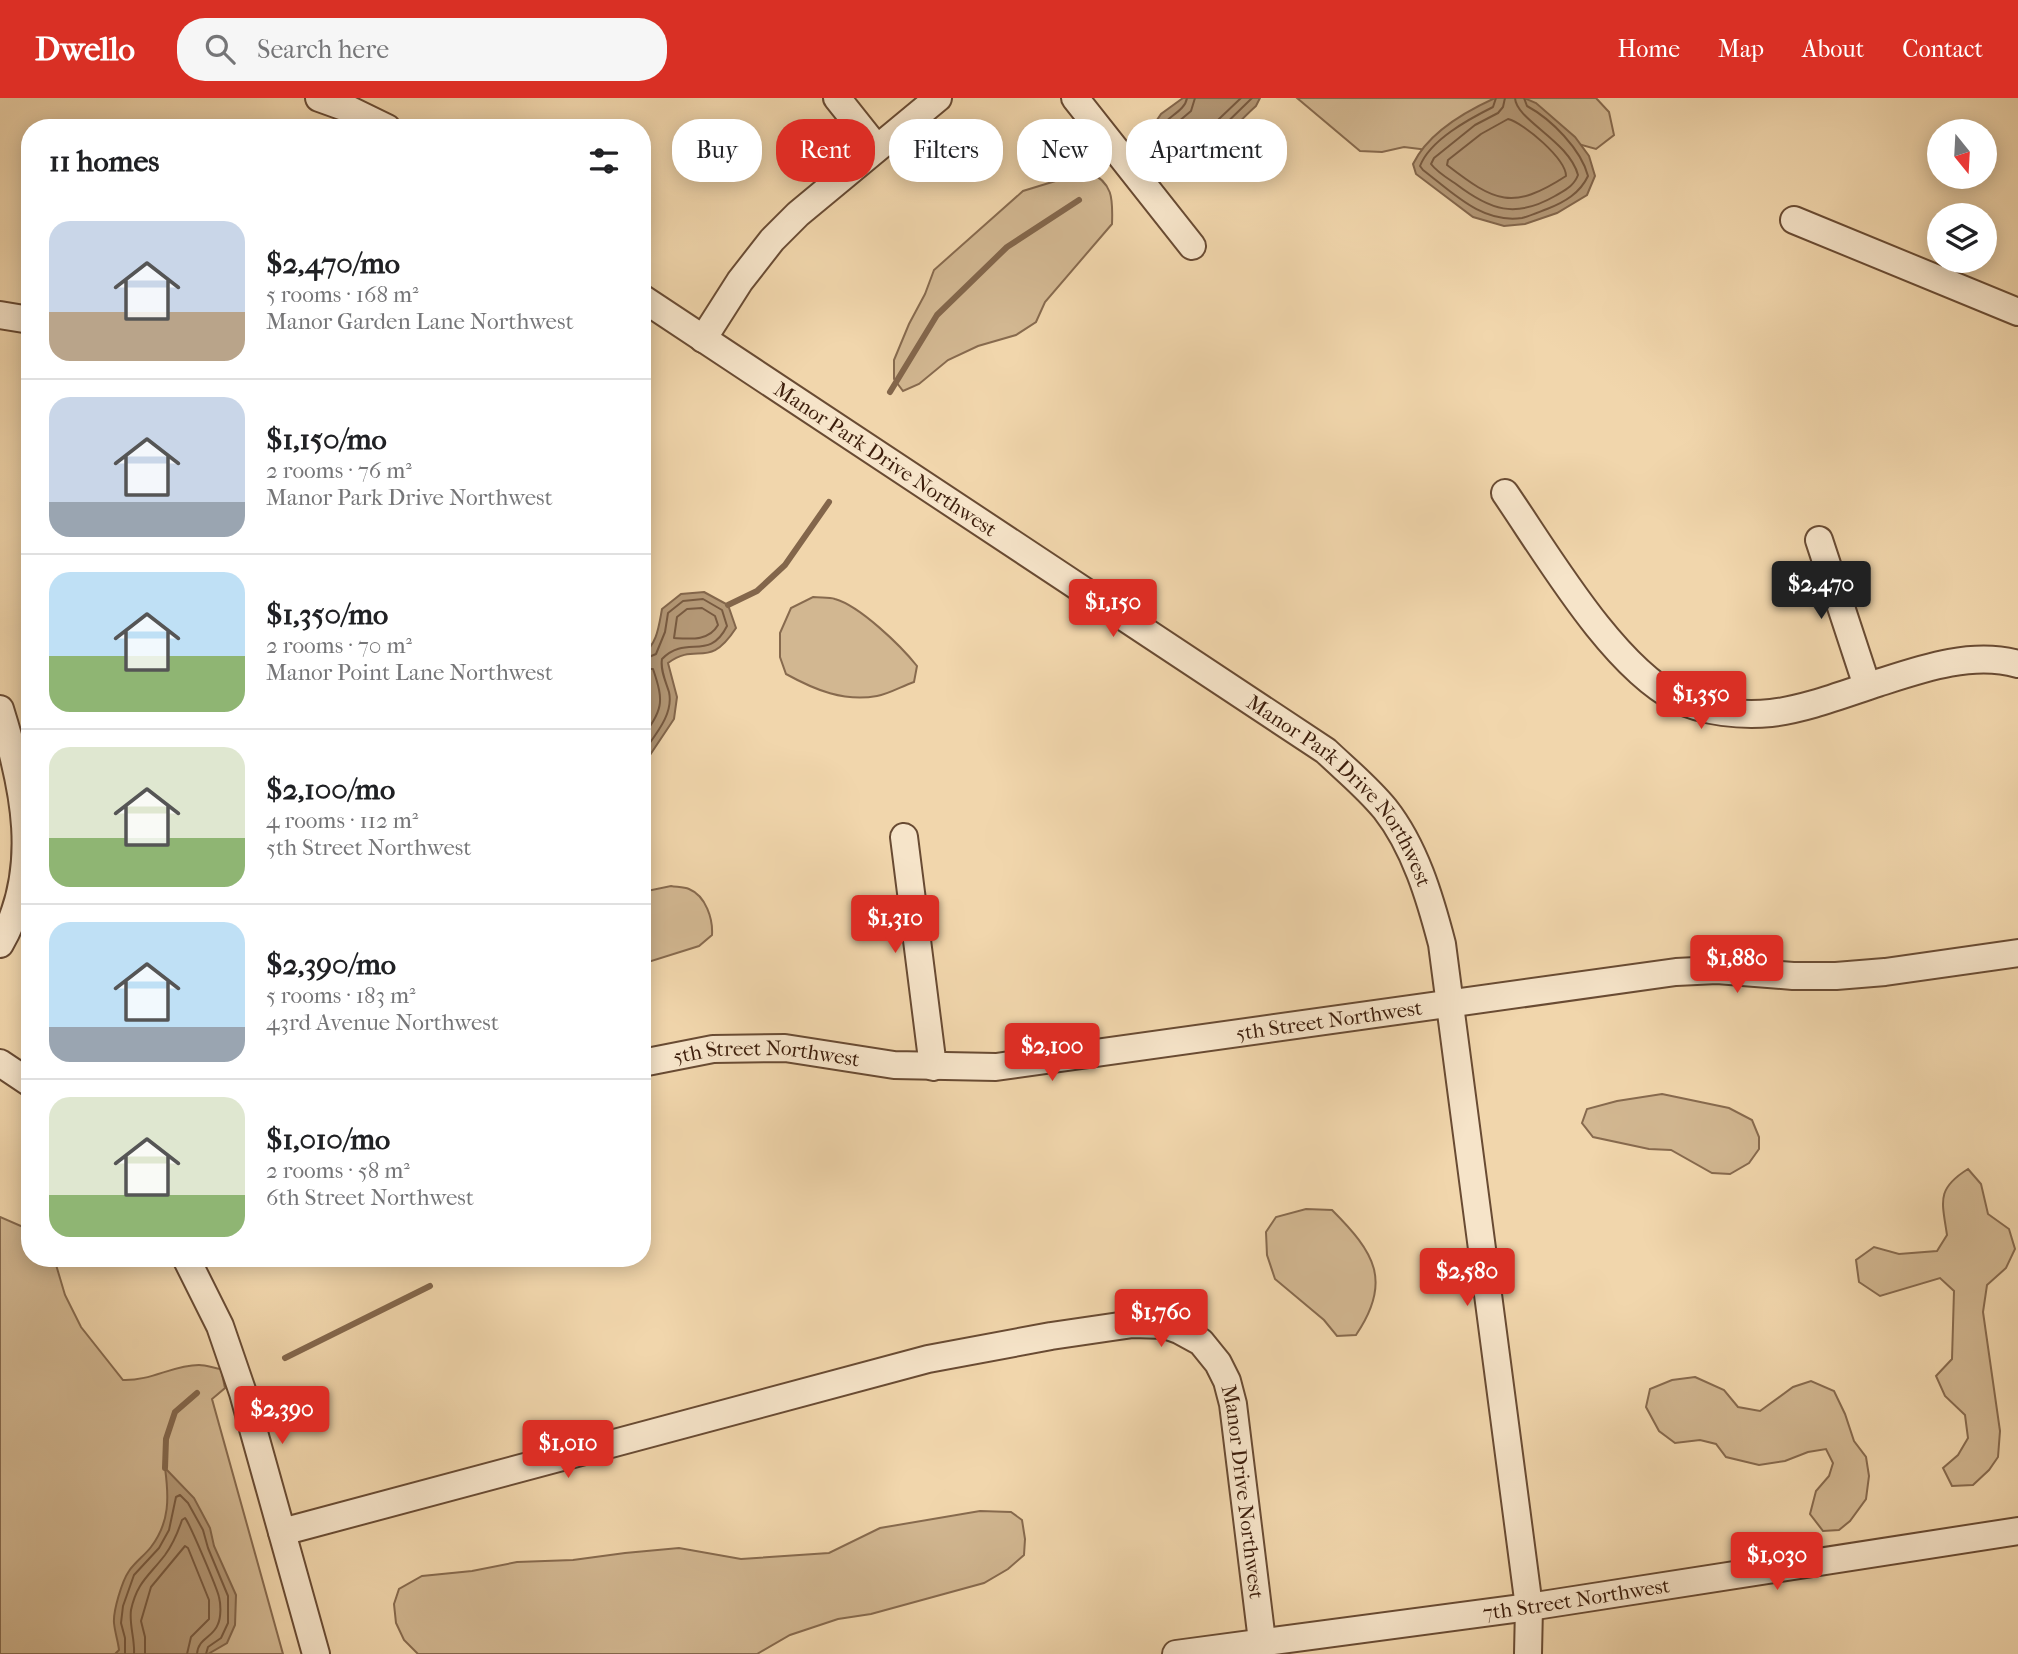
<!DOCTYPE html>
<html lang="en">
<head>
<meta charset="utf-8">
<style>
  body { margin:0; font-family:"IM FELL French Canon",serif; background:#f6f6f6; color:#202124; height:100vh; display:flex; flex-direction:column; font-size:26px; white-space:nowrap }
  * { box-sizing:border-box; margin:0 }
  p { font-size:23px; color:#757577 }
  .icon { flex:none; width:38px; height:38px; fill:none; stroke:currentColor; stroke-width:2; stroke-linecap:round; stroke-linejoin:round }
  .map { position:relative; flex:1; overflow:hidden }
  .drawer { position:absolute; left:21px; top:21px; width:630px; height:1148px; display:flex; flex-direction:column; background:#fff; border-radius:28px; box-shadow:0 4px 18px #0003 }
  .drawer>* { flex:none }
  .banner { position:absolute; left:672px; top:21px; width:665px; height:63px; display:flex; gap:14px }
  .needle { width:46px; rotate:162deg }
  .fabs { position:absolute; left:1927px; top:21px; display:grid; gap:14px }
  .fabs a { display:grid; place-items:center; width:70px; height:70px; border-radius:50%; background:#fff; box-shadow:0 4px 18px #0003; font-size:35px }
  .price { position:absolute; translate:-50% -60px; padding:0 16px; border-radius:7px; background:#d93025; color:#fff; font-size:23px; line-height:46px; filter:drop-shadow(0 2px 4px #0008) }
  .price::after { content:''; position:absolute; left:50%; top:42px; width:21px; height:16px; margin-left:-10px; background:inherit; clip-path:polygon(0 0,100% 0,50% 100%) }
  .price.on { background:#222; color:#fff }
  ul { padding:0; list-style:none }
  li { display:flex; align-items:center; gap:21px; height:175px; padding:0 28px }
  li+li { border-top:2px solid #e0e0e0 }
  li span { display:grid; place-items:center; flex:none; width:196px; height:140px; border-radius:21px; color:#555 }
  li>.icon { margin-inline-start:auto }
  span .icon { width:84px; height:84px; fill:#fffc; stroke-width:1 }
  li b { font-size:30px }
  h2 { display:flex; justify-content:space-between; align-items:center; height:84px; padding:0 28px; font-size:30px }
  .chip { padding:0 24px; border-radius:28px; background:#fff; box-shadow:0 4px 18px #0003; font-size:24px; line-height:63px }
  .chip.on { background:#d93025; color:#fff }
  header { display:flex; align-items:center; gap:42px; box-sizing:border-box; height:98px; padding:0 35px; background:#d93025; color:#fff }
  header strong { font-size:33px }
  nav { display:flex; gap:38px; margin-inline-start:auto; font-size:24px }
  .search { width:490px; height:63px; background:#f6f6f6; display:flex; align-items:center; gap:18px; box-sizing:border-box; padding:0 24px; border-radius:28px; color:#757577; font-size:26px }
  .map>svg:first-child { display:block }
</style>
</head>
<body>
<header>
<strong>Dwello</strong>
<div class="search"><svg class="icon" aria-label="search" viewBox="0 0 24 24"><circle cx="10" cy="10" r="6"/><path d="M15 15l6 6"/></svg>Search here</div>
<nav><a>Home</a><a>Map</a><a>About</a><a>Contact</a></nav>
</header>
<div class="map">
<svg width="2018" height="1556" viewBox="0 0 2018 1556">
  <rect width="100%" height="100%" fill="#f1d6ac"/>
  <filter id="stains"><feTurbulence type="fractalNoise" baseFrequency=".00286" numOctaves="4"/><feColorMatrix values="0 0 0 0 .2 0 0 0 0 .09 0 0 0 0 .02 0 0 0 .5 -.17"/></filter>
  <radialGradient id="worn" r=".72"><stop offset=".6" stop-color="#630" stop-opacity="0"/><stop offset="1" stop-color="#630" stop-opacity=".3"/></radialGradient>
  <!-- green -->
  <path fill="#d2b791" stroke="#876a4e" stroke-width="2" d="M1297 0H1596L1609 14 1614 37 1596 51 1571 44 1428 52 1404 49 1382 54 1360 53Z
    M1088 73C1113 85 1113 100 1112 126L1045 204 1036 224 1016 237 978 248 948 262 919 286 903 293 894 281V262L909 226 925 196 934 172 1023 93Z
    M813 499C820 500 829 499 835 501 860 508 901 548 917 568L914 584C902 588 889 596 877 598 844 604 815 592 786 576L780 559V535L791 510Z
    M671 788C676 789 684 789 689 791 706 798 713 821 712 837L699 848 642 866V794Z
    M1662 996 1729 1010 1752 1022 1759 1039V1051L1749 1065 1730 1076 1712 1075 1671 1052 1649 1051 1593 1039 1582 1025 1587 1011 1617 1003Z
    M1968 1071 1981 1086 1988 1116 2009 1131 2015 1151 2006 1170 1987 1187 1983 1214 2000 1333 1998 1359 1989 1372 1973 1387 1952 1388 1943 1370 1958 1357 1968 1340 1965 1317 1945 1298 1936 1278 1952 1261 1954 1193 1940 1180 1880 1198 1859 1184 1856 1162 1874 1149 1899 1156 1937 1153 1947 1137C1942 1103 1936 1091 1968 1071Z
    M1306 1111 1332 1112C1374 1154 1393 1183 1356 1237L1337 1238 1324 1222 1275 1181 1267 1157 1266 1134 1276 1119Z
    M0 1119 30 1132V1160H54L65 1197 81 1229 123 1282C151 1283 173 1267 199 1267 206 1267 214 1270 221 1271L225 1290 212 1301 283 1556H0Z
    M1695 1279 1724 1292 1738 1309 1760 1313 1793 1289 1811 1283 1834 1293 1845 1316 1854 1343 1866 1359 1869 1378 1866 1401 1850 1423 1839 1432 1823 1433 1810 1416 1816 1393 1829 1378 1833 1365 1826 1351 1808 1354 1785 1363 1759 1367 1726 1359 1716 1346 1700 1342 1675 1345 1659 1333 1646 1309 1650 1291 1672 1282Z
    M980 1413 1011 1414 1022 1422 1025 1441 1024 1457 1008 1471 984 1485 871 1516 838 1521 790 1537 757 1556H418L404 1542 396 1525 394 1506 399 1491 422 1478 472 1473 517 1464 573 1462 625 1455 679 1450 741 1461 829 1455 880 1430Z"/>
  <!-- water -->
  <path fill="#b39775" stroke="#83664b" stroke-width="2" d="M1183 0H1260L1256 8C1231 30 1209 63 1174 62L1159 45 1153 28 1161 16Z
    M1495 0H1524L1536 5 1575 39 1589 58 1595 78 1587 97 1557 115 1525 126 1504 128 1473 119 1416 76 1413 66C1428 35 1464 14 1495 0Z
    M704 494 728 507 736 530C708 573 698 543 668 565L677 599 674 621 642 669V556C657 548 659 527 662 511L681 496Z
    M165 1370 194 1400 210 1430 214 1448 236 1497 235 1527 227 1545 208 1556H115L119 1552C118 1543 115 1535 114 1525 113 1513 122 1483 129 1473 135 1464 145 1457 151 1449 170 1424 169 1399 165 1370Z"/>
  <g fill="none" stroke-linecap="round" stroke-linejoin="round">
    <!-- shore -->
    <path stroke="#785a40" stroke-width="2" d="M1187 0C1185 13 1168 18 1161 29L1165 42 1178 55H1187L1204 47 1252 0
      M1195 0 1191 13 1171 30 1173 37 1182 46 1199 40 1241 0
      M1496 0 1493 9C1469 21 1430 42 1420 68L1423 72C1452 94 1482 126 1522 120 1530 118 1539 114 1547 111 1565 104 1580 95 1588 78 1581 51 1551 21 1527 8L1524 0
      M1505 0 1503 9 1498 15 1475 27 1434 60 1431 66C1437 74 1447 80 1456 86 1490 112 1515 121 1555 98 1565 92 1574 88 1578 77 1569 43 1516 22 1515 0
      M1508 21C1524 25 1566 61 1566 78 1512 113 1495 104 1447 67L1448 62 1481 36Z
      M702 510 715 518 718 527C709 543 691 541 674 540L677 519 687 511Z
      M642 562 656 556 665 534 668 515 683 503 703 501 722 512 727 528C709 564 687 536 662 561 660 572 666 584 669 594 674 617 654 638 642 656
      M642 571H653C665 606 662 611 642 640
      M125 1556V1540L121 1525 123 1508 134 1477 159 1450 169 1432 176 1399 180 1397 188 1405 203 1432 208 1450 228 1498V1525L221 1540 208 1549 206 1556
      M134 1556C135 1541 129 1527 131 1512 137 1484 149 1478 165 1457 173 1446 178 1434 182 1422L185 1420C189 1424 217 1490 219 1499 221 1507 221 1519 218 1526 213 1540 198 1540 197 1556
      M145 1556V1539L141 1523 151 1489 185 1448 188 1450 209 1502V1521L191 1539 187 1556"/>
    <!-- stream -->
    <path stroke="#83664b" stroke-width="6" d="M890 294 937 217 1007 149 1079 102
      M728 507 757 493 785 467 829 404
      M285 1260 430 1188
      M165 1370 166 1341 175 1314 197 1295"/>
    <!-- minor casing -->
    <g stroke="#694b33" stroke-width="30">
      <g id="minor">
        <path d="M319 0 344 9 387 30"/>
        <path d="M837 0 876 49"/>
        <path d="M1075 0 1192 148"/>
        <path d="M1794 122 2018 214"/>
        <path id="s1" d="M642 200 1326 653C1346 672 1367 689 1385 711 1415 749 1430 800 1442 846L1529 1509 1528 1556"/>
        <path d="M0 217 30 222"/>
        <path d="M703 241 740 183 772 142 798 116 938 0"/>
        <path d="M1505 395C1547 456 1611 567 1677 601 1704 614 1741 618 1771 615 1806 611 1844 596 1878 585 1921 571 1972 553 2018 566"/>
        <path d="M1819 442 1867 588"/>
        <path d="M0 611C24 687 43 772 0 846"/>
        <path d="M904 739 933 969"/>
        <path d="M0 965 30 985"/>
        <path id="s2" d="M642 965 713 951 785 950 894 967 996 969 1676 874 1717 872 1793 878H1836L1885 874 2018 855"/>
        <path d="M186 1160 220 1228 243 1295 316 1556"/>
        <path id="s3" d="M282 1434 928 1261 1051 1238 1133 1226 1165 1227 1179 1232 1201 1244 1218 1265 1227 1283 1233 1306 1262 1543"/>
        <path id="s4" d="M1176 1556 1529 1509 2018 1433"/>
      </g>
    </g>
    <!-- minor -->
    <use href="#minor" stroke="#f6e4c9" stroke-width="26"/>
  </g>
  <g text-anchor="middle" stroke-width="5" stroke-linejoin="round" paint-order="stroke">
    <!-- street labels -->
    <g font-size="21" fill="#3c1d0b" stroke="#f6e4c9">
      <text dy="7" stroke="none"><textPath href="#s1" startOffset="292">Manor Park Drive Northwest</textPath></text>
      <text dy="7" stroke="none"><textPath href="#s1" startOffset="859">Manor Park Drive Northwest</textPath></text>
      <text dy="7" stroke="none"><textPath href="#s2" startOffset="693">5th Street Northwest</textPath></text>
      <text dy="7" stroke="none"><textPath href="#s2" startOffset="126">5th Street Northwest</textPath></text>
      <text dy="7" stroke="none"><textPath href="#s3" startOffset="1108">Manor Drive Northwest</textPath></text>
      <text dy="7" stroke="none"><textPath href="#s4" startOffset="404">7th Street Northwest</textPath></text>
    </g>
  </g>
  <rect width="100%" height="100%" filter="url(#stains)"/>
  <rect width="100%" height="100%" fill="url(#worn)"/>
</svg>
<div class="fabs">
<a><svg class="needle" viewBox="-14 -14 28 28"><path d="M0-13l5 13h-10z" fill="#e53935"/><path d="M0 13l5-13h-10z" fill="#757577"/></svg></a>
<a><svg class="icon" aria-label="layers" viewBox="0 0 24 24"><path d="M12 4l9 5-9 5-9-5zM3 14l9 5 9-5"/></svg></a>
</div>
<b class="price on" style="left:1821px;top:523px">$2,470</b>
<b class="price" style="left:1113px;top:541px">$1,150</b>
<b class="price" style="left:1701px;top:633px">$1,350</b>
<b class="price" style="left:895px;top:857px">$1,310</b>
<b class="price" style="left:1737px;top:897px">$1,880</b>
<b class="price" style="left:1052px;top:985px">$2,100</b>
<b class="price" style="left:1467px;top:1210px">$2,580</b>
<b class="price" style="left:1161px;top:1251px">$1,760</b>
<b class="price" style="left:282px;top:1348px">$2,390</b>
<b class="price" style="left:568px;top:1382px">$1,010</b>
<b class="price" style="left:1777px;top:1494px">$1,030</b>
<div class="banner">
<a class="chip">Buy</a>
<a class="chip on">Rent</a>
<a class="chip">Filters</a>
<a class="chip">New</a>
<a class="chip">Apartment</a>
</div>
<section class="drawer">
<h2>11 homes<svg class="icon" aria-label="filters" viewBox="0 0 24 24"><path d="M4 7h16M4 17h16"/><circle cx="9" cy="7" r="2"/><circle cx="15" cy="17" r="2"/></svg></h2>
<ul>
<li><span style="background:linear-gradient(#c9d6e8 65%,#b9a48a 0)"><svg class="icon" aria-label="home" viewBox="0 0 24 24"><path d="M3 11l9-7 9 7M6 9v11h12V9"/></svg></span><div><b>$2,470/mo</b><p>5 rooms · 168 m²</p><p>Manor Garden Lane Northwest</p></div></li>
<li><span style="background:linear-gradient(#c9d6e8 75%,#9aa5b1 0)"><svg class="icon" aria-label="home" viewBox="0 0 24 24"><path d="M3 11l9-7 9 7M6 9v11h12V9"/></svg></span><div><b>$1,150/mo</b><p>2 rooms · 76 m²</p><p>Manor Park Drive Northwest</p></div></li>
<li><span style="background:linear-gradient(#bfe0f5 60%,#8fb573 0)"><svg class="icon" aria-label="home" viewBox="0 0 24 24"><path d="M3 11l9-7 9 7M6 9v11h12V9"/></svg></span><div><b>$1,350/mo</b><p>2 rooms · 70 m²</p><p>Manor Point Lane Northwest</p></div></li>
<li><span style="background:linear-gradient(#dfe7d0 65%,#8fb573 0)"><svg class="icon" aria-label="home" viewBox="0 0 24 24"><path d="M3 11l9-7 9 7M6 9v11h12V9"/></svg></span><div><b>$2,100/mo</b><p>4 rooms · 112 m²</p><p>5th Street Northwest</p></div></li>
<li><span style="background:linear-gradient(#bfe0f5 75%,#9aa5b1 0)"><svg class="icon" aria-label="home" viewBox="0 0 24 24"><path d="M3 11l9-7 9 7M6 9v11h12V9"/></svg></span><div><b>$2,390/mo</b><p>5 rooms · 183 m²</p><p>43rd Avenue Northwest</p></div></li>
<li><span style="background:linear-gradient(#dfe7d0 70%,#8fb573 0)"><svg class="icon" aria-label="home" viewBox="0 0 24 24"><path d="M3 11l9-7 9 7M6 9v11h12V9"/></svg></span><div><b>$1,010/mo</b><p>2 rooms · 58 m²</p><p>6th Street Northwest</p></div></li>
</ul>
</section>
</div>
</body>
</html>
